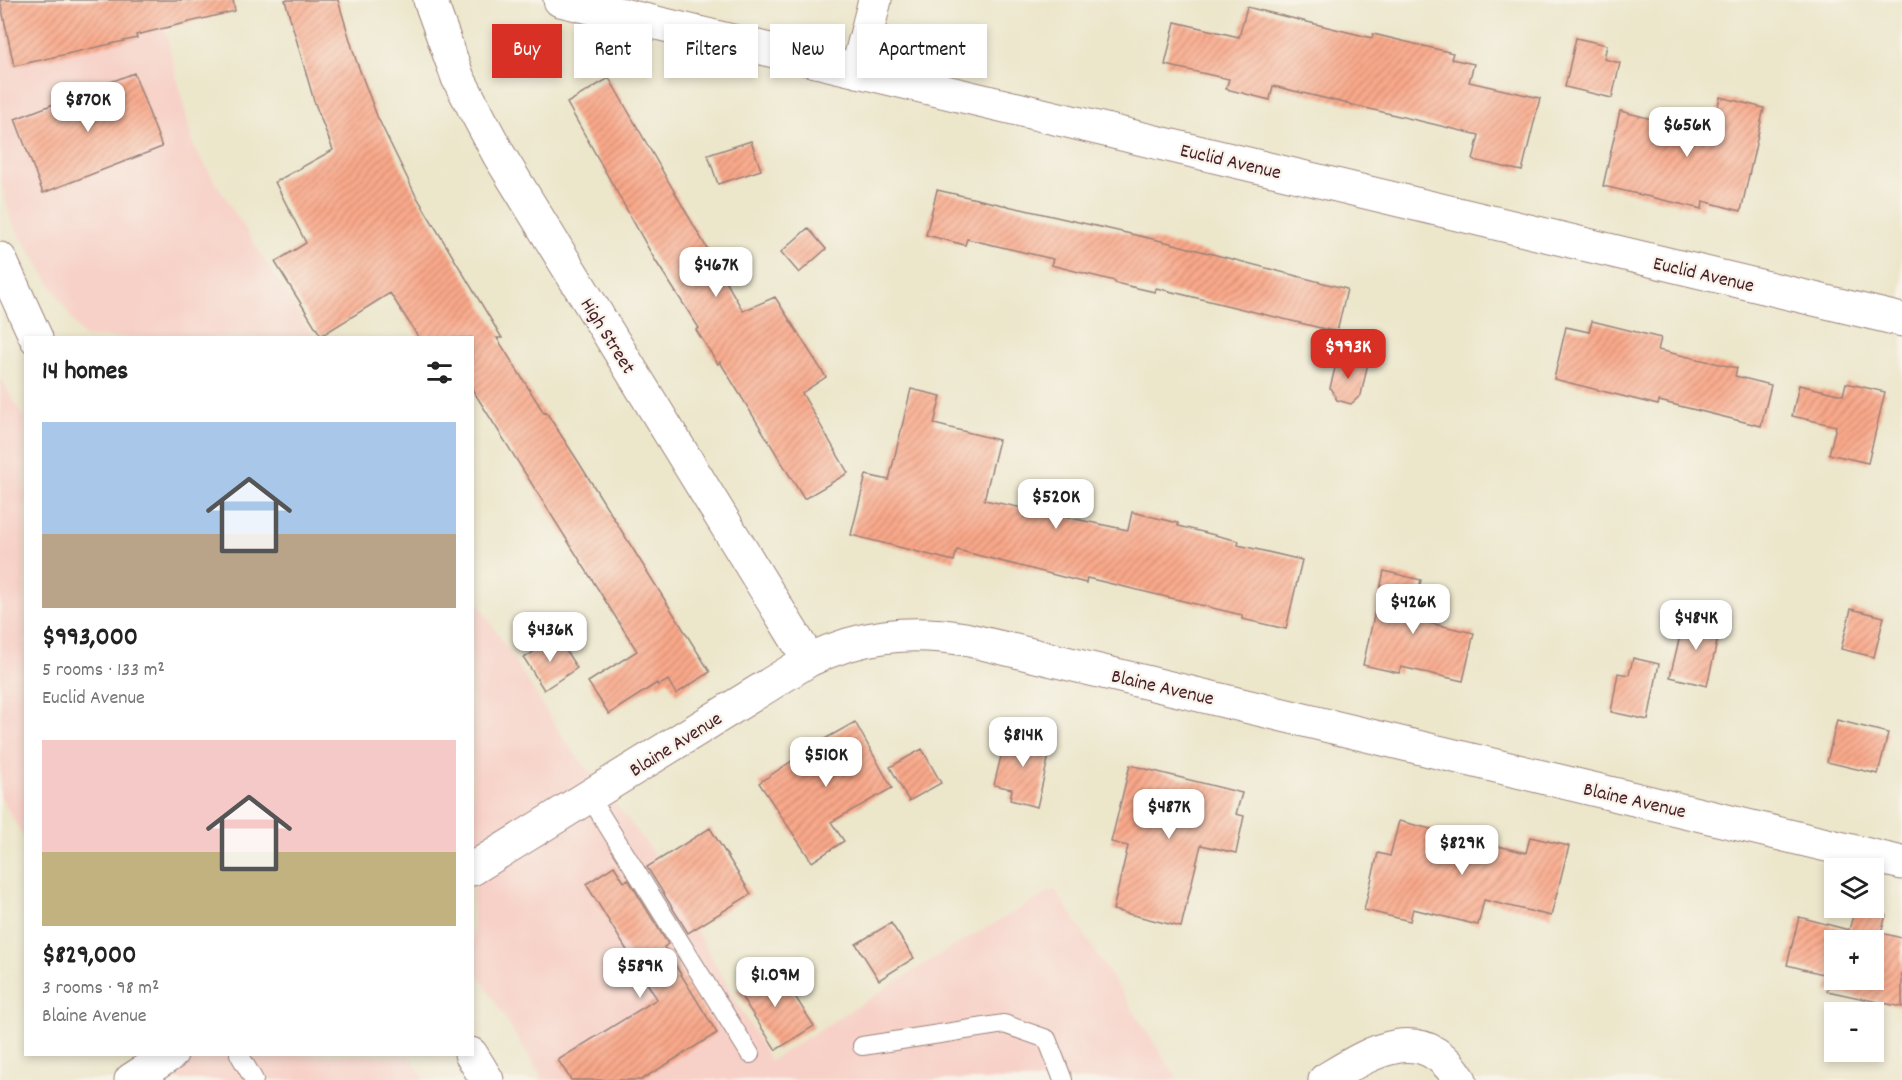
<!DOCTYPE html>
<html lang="en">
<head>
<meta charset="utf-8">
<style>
  body { margin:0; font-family:Dekko,sans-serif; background:#f6f6f6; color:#222; height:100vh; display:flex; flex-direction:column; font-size:22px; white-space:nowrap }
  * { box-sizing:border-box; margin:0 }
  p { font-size:20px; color:#767676 }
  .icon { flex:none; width:33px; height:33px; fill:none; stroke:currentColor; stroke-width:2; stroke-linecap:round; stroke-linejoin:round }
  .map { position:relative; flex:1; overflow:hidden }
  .side { position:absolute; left:24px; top:336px; width:450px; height:720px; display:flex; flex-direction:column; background:#fff; border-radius:0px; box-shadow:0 3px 9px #0003 }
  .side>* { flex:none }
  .top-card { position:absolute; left:492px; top:24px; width:570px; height:54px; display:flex; gap:12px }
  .controls { position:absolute; left:1824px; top:858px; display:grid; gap:12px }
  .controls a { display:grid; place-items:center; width:60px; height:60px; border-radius:0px; background:#fff; box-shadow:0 3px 9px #0003; font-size:30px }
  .price { position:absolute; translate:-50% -51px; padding:0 14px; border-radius:12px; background:#fff; color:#222; font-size:20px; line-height:39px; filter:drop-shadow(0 2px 3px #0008) }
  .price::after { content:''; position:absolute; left:50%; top:36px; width:18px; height:14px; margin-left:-9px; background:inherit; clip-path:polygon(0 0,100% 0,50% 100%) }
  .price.on { background:#d93025; color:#fff }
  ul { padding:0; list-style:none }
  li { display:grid; align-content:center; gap:12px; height:318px; padding:0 18px }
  li span { display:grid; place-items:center; height:186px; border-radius:0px; color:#555 }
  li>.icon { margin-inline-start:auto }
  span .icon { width:108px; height:108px; fill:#fffc; stroke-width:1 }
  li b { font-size:26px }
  h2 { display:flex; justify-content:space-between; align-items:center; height:72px; padding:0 18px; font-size:26px }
  .tag { padding:0 21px; border-radius:0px; background:#fff; box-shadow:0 3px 9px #0003; font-size:21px; line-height:54px }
  .tag.on { background:#d93025; color:#fff }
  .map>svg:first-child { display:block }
</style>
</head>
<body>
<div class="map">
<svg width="1902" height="1080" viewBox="0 0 1902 1080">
  <defs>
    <pattern id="building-hatch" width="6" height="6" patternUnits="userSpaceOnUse" patternTransform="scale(1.5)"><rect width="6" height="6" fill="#faa98a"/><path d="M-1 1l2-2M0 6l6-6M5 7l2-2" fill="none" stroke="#cc8971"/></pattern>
  </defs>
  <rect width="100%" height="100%" fill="#f7f3e8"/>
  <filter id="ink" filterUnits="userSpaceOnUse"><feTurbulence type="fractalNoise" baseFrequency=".0167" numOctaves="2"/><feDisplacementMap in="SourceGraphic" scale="12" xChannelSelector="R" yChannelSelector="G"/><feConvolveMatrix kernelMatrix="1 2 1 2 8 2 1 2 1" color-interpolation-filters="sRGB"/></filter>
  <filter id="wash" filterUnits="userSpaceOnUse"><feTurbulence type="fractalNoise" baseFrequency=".008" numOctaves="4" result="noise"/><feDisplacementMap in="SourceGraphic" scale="24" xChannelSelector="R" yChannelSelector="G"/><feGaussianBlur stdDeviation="1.35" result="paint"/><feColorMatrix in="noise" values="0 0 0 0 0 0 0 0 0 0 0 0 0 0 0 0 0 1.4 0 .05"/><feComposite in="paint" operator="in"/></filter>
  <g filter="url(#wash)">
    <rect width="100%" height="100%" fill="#ece6cb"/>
    <!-- built -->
    <path fill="#f7d1c8" d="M0 0H158L194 148 313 337H83L11 221 0 178Z
      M0 377 25 420V840L0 796Z
      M472 593 565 741 648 845 770 1061 937 956 1055 889 1178 1080H543L473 966Z
      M156 1055H409L425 1080H176Z"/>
    <g id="blocks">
      <!-- building -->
      <path fill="url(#building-hatch)" fill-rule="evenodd" d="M0 0H233L235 11 136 35 137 38 14 66Z
        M285 0H338L356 60 377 116 415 194 502 338H497L544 413 546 412 576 458 710 672 676 694 668 680 658 686 657 683 609 714 588 682 637 651 472 389V338H419L390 293 321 336 275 262 306 243 275 182 333 150 314 101Z
        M1247 7 1372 38 1373 34 1453 53 1451 59 1474 64 1469 82 1540 98 1522 171 1473 160 1479 135 1273 86 1270 100 1226 89 1229 79 1165 65 1175 22 1239 37Z
        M1576 38 1607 45 1604 59 1620 63 1612 98 1565 87Z
        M134 73 162 147 43 193 15 119Z
        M609 78 743 311 775 297 826 377 802 393 848 473 804 499 720 362 718 364 696 330 699 328 655 260 567 103Z
        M1720 97 1764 108 1741 211 1703 201 1702 209 1603 186 1620 111 1660 121 1658 129 1710 141Z
        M751 141 761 170 718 184 708 155Z
        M937 190 1166 242 1347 289 1337 332 1156 288 1155 292 1115 283V281L1051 265 1053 259 967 239 965 245 926 235Z
        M808 228 826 249 799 273 781 252Z
        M1592 321 1661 338 1658 350 1737 368 1735 376 1771 385 1761 426 1659 401 1658 405 1554 379 1566 327 1589 332Z
        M1338 356 1368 363 1361 395 1351 404 1337 400 1330 388Z
        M1846 383 1885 392 1868 463 1829 454 1836 426 1792 416 1799 385 1843 395Z
        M911 389 941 396 934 424 999 440 984 500 1128 530 1132 512 1178 523V526L1239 541 1238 545 1302 560 1286 629 1242 619V615L1087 578 1086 583 957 550 954 561 851 535 866 475 889 480Z
        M1384 571 1421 580 1412 619 1474 633 1463 681 1401 667 1399 673 1363 665Z
        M1851 609 1884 617 1874 657 1841 649Z
        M1685 615 1721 624 1707 686 1670 677Z
        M557 637 577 668 544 690 524 658Z
        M1633 658 1659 664 1648 720 1611 712 1618 673 1629 675Z
        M1837 720 1888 733 1878 774 1827 762Z
        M855 722 892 788 831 822 844 841 812 862 759 783 823 740Z
        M1007 732 1052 742 1037 807 1010 800 1012 789 994 785Z
        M922 749 941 783 909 801 890 767Z
        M1130 765 1242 793 1236 814 1244 816 1236 853 1201 845 1181 927 1113 910 1128 846 1111 842Z
        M1399 821 1526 853 1530 837 1569 846 1551 916 1484 900 1478 925 1413 909 1410 921 1364 910 1378 853 1390 856Z
        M710 828 751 894 688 933 647 867Z
        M614 866 624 882 628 879 668 944 664 947 717 1033 641 1080H571L558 1060 657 999 586 884Z
        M1855 908 1886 915 1881 933 1902 938V1007L1827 991 1831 976 1787 965 1799 917 1849 930ZM1834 940H1874V980H1834Z
        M891 923 914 958 879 980 856 944Z
        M775 965 814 1026 776 1050 737 990Z"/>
    </g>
  </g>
  <g filter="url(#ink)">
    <use href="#blocks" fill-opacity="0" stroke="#9b827b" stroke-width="1.5"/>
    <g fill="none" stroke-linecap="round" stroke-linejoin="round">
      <!-- lane casing -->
      <g stroke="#9b827b" stroke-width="20">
        <path id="lane" d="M589 796 750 1054
          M862 1046 1004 1024 1047 1039 1063 1080
          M239 1054 254 1080"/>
      </g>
      <!-- street casing -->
      <g stroke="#9b827b" stroke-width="35">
        <path id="street" d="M430 0 458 78 499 155 809 660
          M560 0 1902 320
          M857 71 875 0
          M472 869 809 660C860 635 909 630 965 639L1902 863
          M131 1080 171 1054
          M1325 1080C1371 1052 1422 1019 1460 1080"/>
      </g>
      <!-- secondary casing -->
      <g stroke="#9b827b" stroke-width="35">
        <path id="secondary" d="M0 259 36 338
          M471 1054 487 1080"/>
      </g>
      <!-- lane -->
      <use href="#lane" stroke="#fff" stroke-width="18"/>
      <!-- street -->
      <use href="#street" stroke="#fff" stroke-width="33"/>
      <!-- secondary -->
      <use href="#secondary" stroke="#fff" stroke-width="33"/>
    </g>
  </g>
  <g text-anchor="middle" stroke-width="4.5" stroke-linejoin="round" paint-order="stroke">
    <!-- street labels -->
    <g font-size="20" fill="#4a1f2b" stroke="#f7f3e8">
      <text transform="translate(1231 160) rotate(13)" y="7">Euclid Avenue</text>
      <text transform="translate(1704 273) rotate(13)" y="7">Euclid Avenue</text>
      <text transform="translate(609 335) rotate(58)" y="7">High Street</text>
      <text transform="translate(1163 686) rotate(13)" y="7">Blaine Avenue</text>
      <text transform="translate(675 743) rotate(-32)" y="7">Blaine Avenue</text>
      <text transform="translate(1635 799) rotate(13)" y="7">Blaine Avenue</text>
    </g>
  </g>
</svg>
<div class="controls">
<a><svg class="icon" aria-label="layers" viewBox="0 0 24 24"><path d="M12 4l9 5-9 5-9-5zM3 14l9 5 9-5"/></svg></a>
<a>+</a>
<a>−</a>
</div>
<b class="price" style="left:88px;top:133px">$870K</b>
<b class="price" style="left:1687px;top:158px">$656K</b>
<b class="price" style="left:716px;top:298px">$467K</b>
<b class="price on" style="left:1348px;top:380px">$993K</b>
<b class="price" style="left:1056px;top:530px">$520K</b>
<b class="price" style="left:1413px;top:635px">$426K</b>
<b class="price" style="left:1696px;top:651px">$484K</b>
<b class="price" style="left:550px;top:663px">$436K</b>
<b class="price" style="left:1023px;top:768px">$814K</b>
<b class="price" style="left:826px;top:788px">$510K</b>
<b class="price" style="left:1169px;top:840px">$487K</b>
<b class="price" style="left:1462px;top:876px">$829K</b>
<b class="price" style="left:640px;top:999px">$589K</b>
<b class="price" style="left:775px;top:1008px">$1.09M</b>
<div class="top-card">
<a class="tag on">Buy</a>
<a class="tag">Rent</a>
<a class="tag">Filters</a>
<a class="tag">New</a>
<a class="tag">Apartment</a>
</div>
<section class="side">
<h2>14 homes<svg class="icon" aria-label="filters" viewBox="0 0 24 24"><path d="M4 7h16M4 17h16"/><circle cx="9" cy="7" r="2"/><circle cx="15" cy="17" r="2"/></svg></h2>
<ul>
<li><span style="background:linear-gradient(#a9c7e8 60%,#b9a48a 0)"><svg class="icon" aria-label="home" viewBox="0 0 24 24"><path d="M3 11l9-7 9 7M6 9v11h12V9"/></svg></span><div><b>$993,000</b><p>5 rooms · 133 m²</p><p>Euclid Avenue</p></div></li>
<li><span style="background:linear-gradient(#f6c9c9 60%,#c2b280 0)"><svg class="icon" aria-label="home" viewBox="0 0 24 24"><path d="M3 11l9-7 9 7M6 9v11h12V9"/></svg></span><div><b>$829,000</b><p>3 rooms · 98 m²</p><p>Blaine Avenue</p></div></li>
</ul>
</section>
</div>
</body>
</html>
